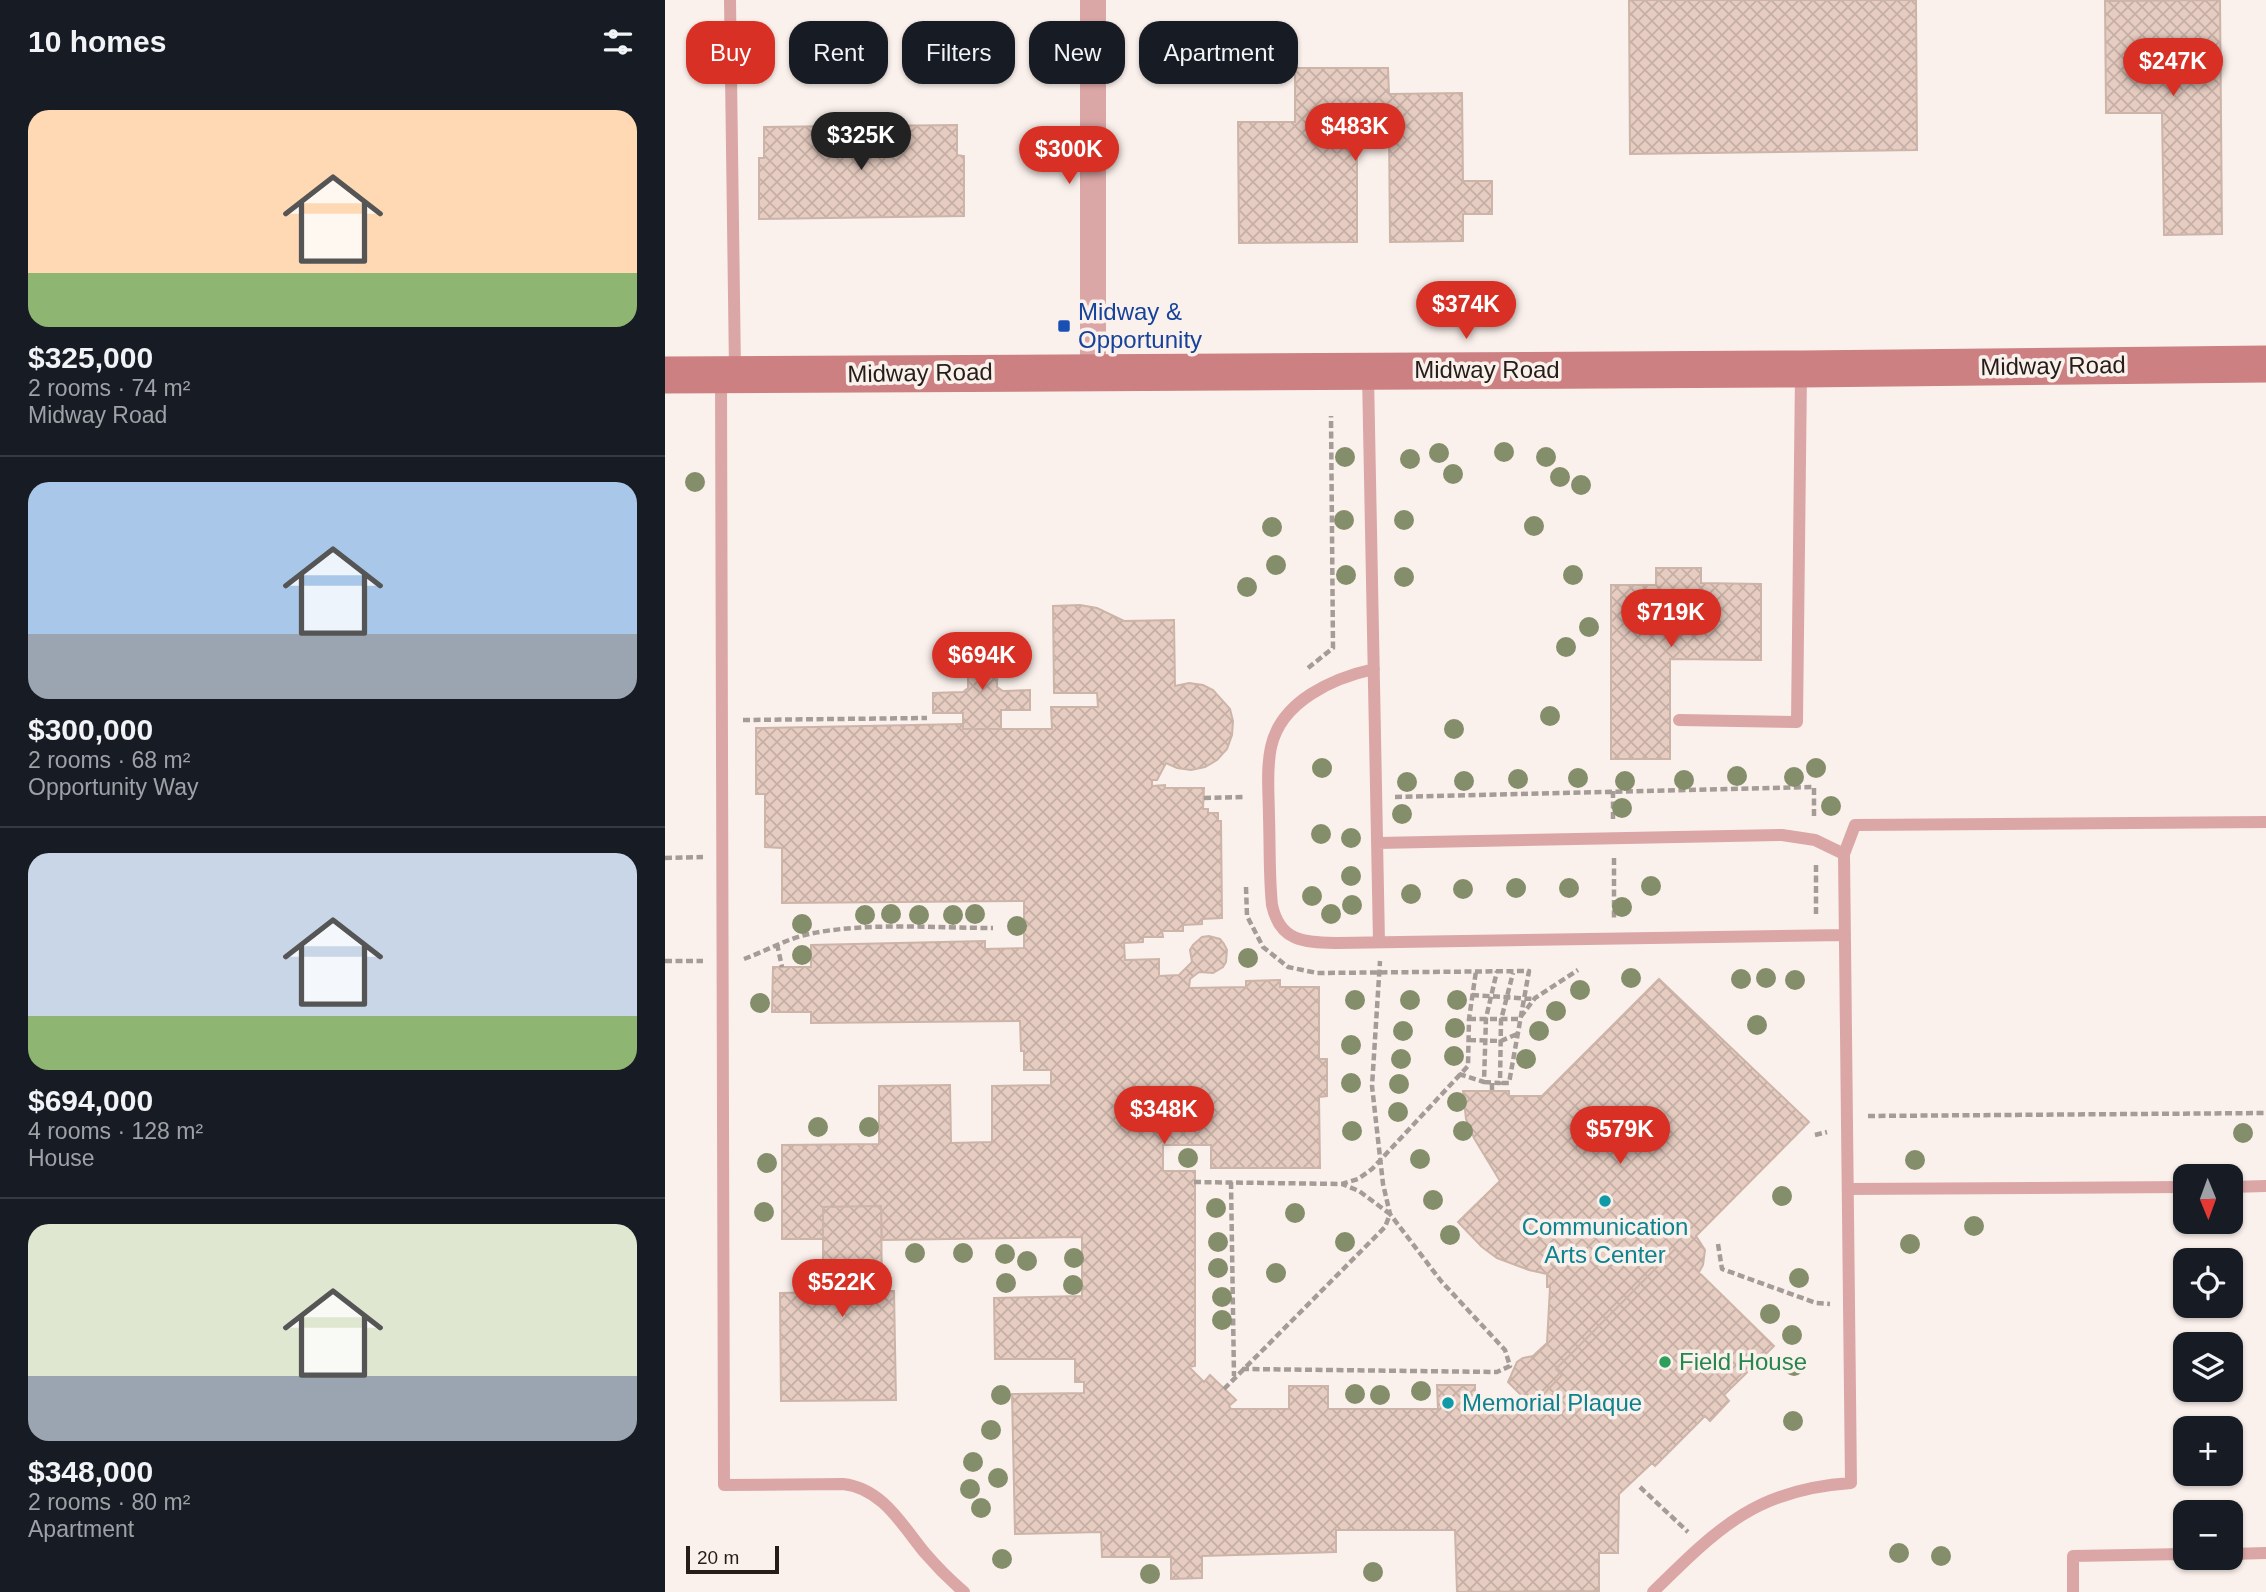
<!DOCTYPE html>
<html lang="en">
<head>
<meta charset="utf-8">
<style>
  body { margin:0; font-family:Arial,sans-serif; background:#242831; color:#f1f3f6; height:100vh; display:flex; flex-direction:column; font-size:26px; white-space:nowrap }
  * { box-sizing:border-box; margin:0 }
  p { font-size:23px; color:#9ea1a6 }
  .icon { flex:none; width:38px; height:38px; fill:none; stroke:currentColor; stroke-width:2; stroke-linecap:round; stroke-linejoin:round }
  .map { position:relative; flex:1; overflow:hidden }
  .panel { display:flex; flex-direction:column; background:#171b24; width:665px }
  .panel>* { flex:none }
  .banner { position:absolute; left:21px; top:21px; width:665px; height:63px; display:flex; gap:14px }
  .needle { width:46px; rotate:179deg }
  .fabs { position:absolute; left:1508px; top:1164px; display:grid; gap:14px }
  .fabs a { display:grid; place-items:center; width:70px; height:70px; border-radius:14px; background:#171b24; box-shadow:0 2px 5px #0004; font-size:35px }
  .scale { position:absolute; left:21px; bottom:18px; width:93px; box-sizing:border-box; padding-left:7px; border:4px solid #261d19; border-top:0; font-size:19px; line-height:24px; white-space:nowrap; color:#261d19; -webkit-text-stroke:5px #fbf1ec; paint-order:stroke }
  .price { position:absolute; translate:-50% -60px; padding:0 16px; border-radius:24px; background:#d93025; color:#fff; font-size:23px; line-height:46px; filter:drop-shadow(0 2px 4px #0008) }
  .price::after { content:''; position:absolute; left:50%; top:42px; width:21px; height:16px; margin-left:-10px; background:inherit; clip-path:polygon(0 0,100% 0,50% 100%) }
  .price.on { background:#222; color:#fff }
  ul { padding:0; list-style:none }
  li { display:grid; align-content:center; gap:14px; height:371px; padding:0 28px }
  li+li { border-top:2px solid #363941 }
  li span { display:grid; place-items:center; height:217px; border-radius:21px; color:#555 }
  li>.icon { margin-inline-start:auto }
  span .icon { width:126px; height:126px; fill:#fffc; stroke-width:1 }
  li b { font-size:30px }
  h2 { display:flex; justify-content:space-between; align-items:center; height:84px; padding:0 28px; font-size:30px }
  .pill { padding:0 24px; border-radius:21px; background:#171b24; box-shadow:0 2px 5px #0004; font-size:24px; line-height:63px }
  .pill.on { background:#d93025; color:#fff }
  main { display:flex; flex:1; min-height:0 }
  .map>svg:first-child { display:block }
</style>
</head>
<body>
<main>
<section class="panel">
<h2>10 homes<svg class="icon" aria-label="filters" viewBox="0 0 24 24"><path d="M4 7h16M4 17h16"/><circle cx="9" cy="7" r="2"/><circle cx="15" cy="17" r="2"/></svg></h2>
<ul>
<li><span style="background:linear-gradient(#ffd9b3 75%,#8fb573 0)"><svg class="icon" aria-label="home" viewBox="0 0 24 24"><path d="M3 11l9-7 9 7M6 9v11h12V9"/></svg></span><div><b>$325,000</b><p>2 rooms · 74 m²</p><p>Midway Road</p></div></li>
<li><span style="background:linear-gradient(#a9c7e8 70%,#9aa5b1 0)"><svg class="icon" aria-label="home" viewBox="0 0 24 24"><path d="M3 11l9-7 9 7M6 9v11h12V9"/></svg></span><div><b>$300,000</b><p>2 rooms · 68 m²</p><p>Opportunity Way</p></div></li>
<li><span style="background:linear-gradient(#c9d6e8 75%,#8fb573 0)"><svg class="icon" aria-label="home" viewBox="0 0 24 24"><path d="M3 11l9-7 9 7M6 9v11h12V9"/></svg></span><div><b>$694,000</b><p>4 rooms · 128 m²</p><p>House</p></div></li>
<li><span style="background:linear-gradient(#dfe7d0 70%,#9aa5b1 0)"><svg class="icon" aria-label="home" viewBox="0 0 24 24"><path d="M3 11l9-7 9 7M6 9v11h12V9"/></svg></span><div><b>$348,000</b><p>2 rooms · 80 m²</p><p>Apartment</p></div></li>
</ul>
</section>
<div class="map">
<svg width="1601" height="1592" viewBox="0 0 1601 1592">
  <defs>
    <pattern id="building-cross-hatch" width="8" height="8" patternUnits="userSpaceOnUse" patternTransform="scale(1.75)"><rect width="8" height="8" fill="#e6ccc1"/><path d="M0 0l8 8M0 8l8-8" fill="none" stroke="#c5afa5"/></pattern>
  </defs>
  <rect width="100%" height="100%" fill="#fbf1ec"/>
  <!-- building -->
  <path fill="url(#building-cross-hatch)" stroke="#cdb4a9" stroke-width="2" d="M964 0H1251L1252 150 965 154Z
    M1555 0 1557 234 1499 235 1497 113H1441L1440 1Z
    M630 68H723L724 94 797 93 798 181H827V214H798V241L725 242 724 128H692V242L574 243 573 122H630Z
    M174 118H204V126L292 125V155L299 156V216L94 219V158H99V127L174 126Z
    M991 568H1036V583L1096 584V660L1005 659V759H946V585H991Z
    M415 605 432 608 459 621 509 620 510 686 524 683 538 685 548 690 565 709 568 721 567 735 562 749 552 760 540 767 526 770 512 768 501 763 492 780H487V786L500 785V788H539L538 809H543V813H553V821H556L557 918 537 919V924L518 925V931H497L498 937H478V942L459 943 460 960 494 959V976L514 975 527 962 525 950 528 945 537 937 544 936 555 939 559 944 562 950 561 962 558 967 548 973 534 972 525 979 524 988 581 987V981L615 980V987H654V1059H662V1096L654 1097 655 1168H546V1145H498V1171H530V1366L524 1367 539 1382 545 1375 571 1400 564 1406 566 1409H624V1386H663V1409H773L772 1385H810V1407L867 1406 897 1375 891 1369 1010 1249 1109 1346 1059 1395 1064 1401 1045 1421 1040 1416 990 1466 987 1463 954 1494 953 1553H934V1591L792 1592 790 1530H671V1552L537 1556V1578L506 1579V1557H437L436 1532 350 1534 347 1394 419 1393V1382H410V1359H330L329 1298 417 1296V1237L217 1240 216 1206 158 1207V1239H117V1145L214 1144V1086L285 1085 286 1143 327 1142V1086L386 1085V1070H359V1051H356L355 1021 146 1023V1012H107L108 967H146V945L320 941V949L359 948V901L117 903V848L100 847V794H91V728L298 724V729H387L386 707H433L432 693H389L388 606Z
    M303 643H333L332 687 338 691 365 690V710H336V729H298V713H268V693L298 692 303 688Z
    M994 979 1144 1122 1031 1236 1040 1250 1038 1265 1034 1272 1010 1249 891 1369 897 1375 867 1406 843 1382 852 1362 858 1358 868 1356 882 1343 885 1287H882V1274L864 1270 832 1258 817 1247 793 1222 835 1181 809 1138 801 1119 798 1091H844V1096H877Z
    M216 1206 217 1291H229L231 1400 116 1401 115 1293 158 1292V1207Z"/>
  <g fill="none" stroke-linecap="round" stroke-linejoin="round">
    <!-- path -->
    <path stroke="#a59b97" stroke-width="4.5" stroke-dasharray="7 3.5" stroke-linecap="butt" d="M643 668 668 648 666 416
      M78 720 262 718
      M948 791V820
      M730 797 1149 787V818
      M539 798 580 797
      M0 858 38 857
      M949 858V919
      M1151 865V915
      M581 887 582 916 598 947 623 967 652 973 864 971 844 1083H835
      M112 944 117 967
      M79 959C101 951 121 939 144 934 199 922 272 928 328 928
      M0 961H38
      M807 995 869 999
      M804 1019H854L870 998 913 970
      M804 1040 836 1041 852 1034
      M794 1074 819 1082 821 1018 832 971
      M819 1082 835 1083 836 1020 848 973
      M827 1083V1091
      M1203 1116 1601 1113
      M1150 1135 1162 1132
      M529 1182 677 1184 693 1179 707 1169 803 1066 804 1019 811 971
      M566 1182 569 1376
      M1053 1244 1057 1269 1151 1303 1165 1304
      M577 1369 832 1372 845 1366 840 1350 776 1281 725 1214 718 1184 707 1086 715 961
      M559 1389 720 1227 725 1214 694 1191 677 1184
      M975 1487 1023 1532"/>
    <!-- lane -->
    <path stroke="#dba7a6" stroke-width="12" d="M65 0 70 371
      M703 375 714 942
      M56 377 59 1485 178 1484C217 1488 237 1525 260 1553 272 1567 285 1580 299 1592
      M709 669C668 678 616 701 606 747 601 770 604 795 604 818 605 847 604 876 607 905 615 942 639 942 672 943L1180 935
      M1014 720 1132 722 1136 373
      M712 843 1117 835 1150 840 1179 854
      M1566 1187 1601 1186
      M1183 1189 1521 1187
      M1566 1554 1601 1553
      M988 1592C1052 1529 1091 1489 1186 1483L1179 854 1190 825 1601 822
      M1408 1592V1556L1521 1554"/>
    <!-- street -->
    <path stroke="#dba7a6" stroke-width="26" d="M428 0V372"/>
    <!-- secondary -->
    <path stroke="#cc8081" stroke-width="37" d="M0 375 1136 369 1601 364"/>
  </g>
  <!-- trees -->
  <g fill="#858e6b">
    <circle cx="839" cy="452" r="10"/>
    <circle cx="774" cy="453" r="10"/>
    <circle cx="680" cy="457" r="10"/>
    <circle cx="881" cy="457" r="10"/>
    <circle cx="745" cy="459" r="10"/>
    <circle cx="788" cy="474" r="10"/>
    <circle cx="895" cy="477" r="10"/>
    <circle cx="30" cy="482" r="10"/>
    <circle cx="916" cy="485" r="10"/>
    <circle cx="679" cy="520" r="10"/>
    <circle cx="739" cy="520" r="10"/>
    <circle cx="869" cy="526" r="10"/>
    <circle cx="607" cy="527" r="10"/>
    <circle cx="611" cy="565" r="10"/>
    <circle cx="681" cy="575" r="10"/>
    <circle cx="908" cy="575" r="10"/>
    <circle cx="739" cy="577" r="10"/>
    <circle cx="582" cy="587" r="10"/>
    <circle cx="924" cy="627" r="10"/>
    <circle cx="901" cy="647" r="10"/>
    <circle cx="885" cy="716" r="10"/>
    <circle cx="789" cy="729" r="10"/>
    <circle cx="657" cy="768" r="10"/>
    <circle cx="1151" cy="768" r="10"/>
    <circle cx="1072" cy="776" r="10"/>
    <circle cx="1129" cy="777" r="10"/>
    <circle cx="913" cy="778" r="10"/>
    <circle cx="853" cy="779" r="10"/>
    <circle cx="1019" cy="780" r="10"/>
    <circle cx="799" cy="781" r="10"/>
    <circle cx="960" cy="781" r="10"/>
    <circle cx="742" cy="782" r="10"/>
    <circle cx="1166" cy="806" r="10"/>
    <circle cx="957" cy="808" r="10"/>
    <circle cx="737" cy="814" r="10"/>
    <circle cx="656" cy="834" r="10"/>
    <circle cx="686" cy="838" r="10"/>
    <circle cx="686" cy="876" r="10"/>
    <circle cx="986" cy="886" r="10"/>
    <circle cx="851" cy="888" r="10"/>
    <circle cx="904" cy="888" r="10"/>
    <circle cx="798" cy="889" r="10"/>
    <circle cx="746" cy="894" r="10"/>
    <circle cx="647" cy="896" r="10"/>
    <circle cx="687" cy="905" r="10"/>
    <circle cx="957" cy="907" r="10"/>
    <circle cx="226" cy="914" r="10"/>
    <circle cx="310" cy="914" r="10"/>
    <circle cx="666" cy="914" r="10"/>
    <circle cx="200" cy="915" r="10"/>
    <circle cx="254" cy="915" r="10"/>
    <circle cx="288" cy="915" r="10"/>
    <circle cx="137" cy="924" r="10"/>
    <circle cx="352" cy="926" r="10"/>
    <circle cx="137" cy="955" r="10"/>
    <circle cx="583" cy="958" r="10"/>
    <circle cx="966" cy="978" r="10"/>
    <circle cx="1101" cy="978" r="10"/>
    <circle cx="1076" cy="979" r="10"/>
    <circle cx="1130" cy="980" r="10"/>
    <circle cx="915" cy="990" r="10"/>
    <circle cx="690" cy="1000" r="10"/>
    <circle cx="745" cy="1000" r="10"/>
    <circle cx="792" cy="1000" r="10"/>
    <circle cx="95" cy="1003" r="10"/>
    <circle cx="891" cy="1011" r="10"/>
    <circle cx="1092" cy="1025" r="10"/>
    <circle cx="790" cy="1028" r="10"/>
    <circle cx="738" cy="1031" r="10"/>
    <circle cx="874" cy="1031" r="10"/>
    <circle cx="686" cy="1045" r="10"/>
    <circle cx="789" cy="1056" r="10"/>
    <circle cx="736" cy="1059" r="10"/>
    <circle cx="861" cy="1059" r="10"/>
    <circle cx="686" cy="1083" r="10"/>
    <circle cx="734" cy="1084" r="10"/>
    <circle cx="792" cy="1102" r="10"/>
    <circle cx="733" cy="1112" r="10"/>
    <circle cx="153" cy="1127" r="10"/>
    <circle cx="204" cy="1127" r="10"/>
    <circle cx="687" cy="1131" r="10"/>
    <circle cx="798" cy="1131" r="10"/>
    <circle cx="1578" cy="1133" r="10"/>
    <circle cx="523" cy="1158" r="10"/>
    <circle cx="755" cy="1159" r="10"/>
    <circle cx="1250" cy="1160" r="10"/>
    <circle cx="102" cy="1163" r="10"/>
    <circle cx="1117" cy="1196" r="10"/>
    <circle cx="768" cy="1200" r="10"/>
    <circle cx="551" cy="1208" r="10"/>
    <circle cx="99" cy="1212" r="10"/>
    <circle cx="630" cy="1213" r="10"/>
    <circle cx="1309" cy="1226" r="10"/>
    <circle cx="785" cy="1235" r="10"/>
    <circle cx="553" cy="1242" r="10"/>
    <circle cx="680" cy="1242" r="10"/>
    <circle cx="1245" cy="1244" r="10"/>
    <circle cx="250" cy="1253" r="10"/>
    <circle cx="298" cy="1253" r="10"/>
    <circle cx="340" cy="1254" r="10"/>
    <circle cx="409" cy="1258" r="10"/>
    <circle cx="362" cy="1261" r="10"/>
    <circle cx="553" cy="1268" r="10"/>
    <circle cx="611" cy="1273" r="10"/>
    <circle cx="1134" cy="1278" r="10"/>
    <circle cx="341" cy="1283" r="10"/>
    <circle cx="408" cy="1285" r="10"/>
    <circle cx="557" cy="1297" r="10"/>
    <circle cx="1105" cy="1314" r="10"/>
    <circle cx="557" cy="1320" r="10"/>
    <circle cx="1127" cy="1335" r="10"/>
    <circle cx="1129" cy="1366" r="10"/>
    <circle cx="756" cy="1391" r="10"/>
    <circle cx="690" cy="1394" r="10"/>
    <circle cx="336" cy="1395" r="10"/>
    <circle cx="715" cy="1395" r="10"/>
    <circle cx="1128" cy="1421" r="10"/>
    <circle cx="326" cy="1430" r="10"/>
    <circle cx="308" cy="1462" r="10"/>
    <circle cx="333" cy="1478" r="10"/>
    <circle cx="305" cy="1489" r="10"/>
    <circle cx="316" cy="1508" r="10"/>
    <circle cx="1234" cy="1553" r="10"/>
    <circle cx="1276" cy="1556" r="10"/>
    <circle cx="337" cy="1559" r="10"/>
    <circle cx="708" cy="1572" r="10"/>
    <circle cx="485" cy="1574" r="10"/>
  </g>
  <!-- markers -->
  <rect fill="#1a4fb4" stroke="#fbf1ec" stroke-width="2.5" x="392" y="319" width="14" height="14" rx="3.5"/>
  <g fill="#0f9aa8" stroke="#fbf1ec" stroke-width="2.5">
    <circle cx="940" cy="1201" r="7"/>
    <circle cx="783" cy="1403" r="7"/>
  </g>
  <circle fill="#2e9e5b" stroke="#fbf1ec" stroke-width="2.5" cx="1000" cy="1362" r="7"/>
  <g text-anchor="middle" stroke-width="7" stroke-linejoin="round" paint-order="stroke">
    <!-- transit labels -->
    <g font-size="24" fill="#164399" stroke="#fbf1ec" text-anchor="start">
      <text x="413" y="320">Midway &amp;<tspan x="413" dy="28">Opportunity</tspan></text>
    </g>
    <!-- street labels -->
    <g font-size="24" fill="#261d19" stroke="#fbf1ec">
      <text transform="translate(1388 366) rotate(-1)" y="8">Midway Road</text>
      <text x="822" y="378">Midway Road</text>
      <text transform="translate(255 373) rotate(-1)" y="8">Midway Road</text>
    </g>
    <!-- culture labels -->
    <g font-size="24" fill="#0d838f" stroke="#fbf1ec">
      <text x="940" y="1235">Communication<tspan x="940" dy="28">Arts Center</tspan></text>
      <text x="797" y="1411" text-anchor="start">Memorial Plaque</text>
    </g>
    <!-- leisure labels -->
    <g font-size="24" fill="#27864d" stroke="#fbf1ec" text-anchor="start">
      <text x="1014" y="1370">Field House</text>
    </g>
  </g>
</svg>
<div class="fabs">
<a><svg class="needle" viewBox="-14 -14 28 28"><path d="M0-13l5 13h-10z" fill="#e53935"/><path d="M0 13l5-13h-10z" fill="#9ea1a6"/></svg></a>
<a><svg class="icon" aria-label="locate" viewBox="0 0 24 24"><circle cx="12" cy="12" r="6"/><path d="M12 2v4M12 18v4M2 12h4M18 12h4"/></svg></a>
<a><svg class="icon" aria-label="layers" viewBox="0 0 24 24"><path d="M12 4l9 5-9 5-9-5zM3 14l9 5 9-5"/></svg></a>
<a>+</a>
<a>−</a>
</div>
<div class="scale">20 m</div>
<b class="price" style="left:1508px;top:98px">$247K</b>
<b class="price" style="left:690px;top:163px">$483K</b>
<b class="price on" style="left:196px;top:172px">$325K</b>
<b class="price" style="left:404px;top:186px">$300K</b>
<b class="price" style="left:801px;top:341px">$374K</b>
<b class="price" style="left:1006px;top:649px">$719K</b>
<b class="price" style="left:317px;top:692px">$694K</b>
<b class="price" style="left:499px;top:1146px">$348K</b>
<b class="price" style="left:955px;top:1166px">$579K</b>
<b class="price" style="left:177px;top:1319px">$522K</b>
<div class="banner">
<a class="pill on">Buy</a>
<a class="pill">Rent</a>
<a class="pill">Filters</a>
<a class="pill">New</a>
<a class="pill">Apartment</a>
</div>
</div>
</main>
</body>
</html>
